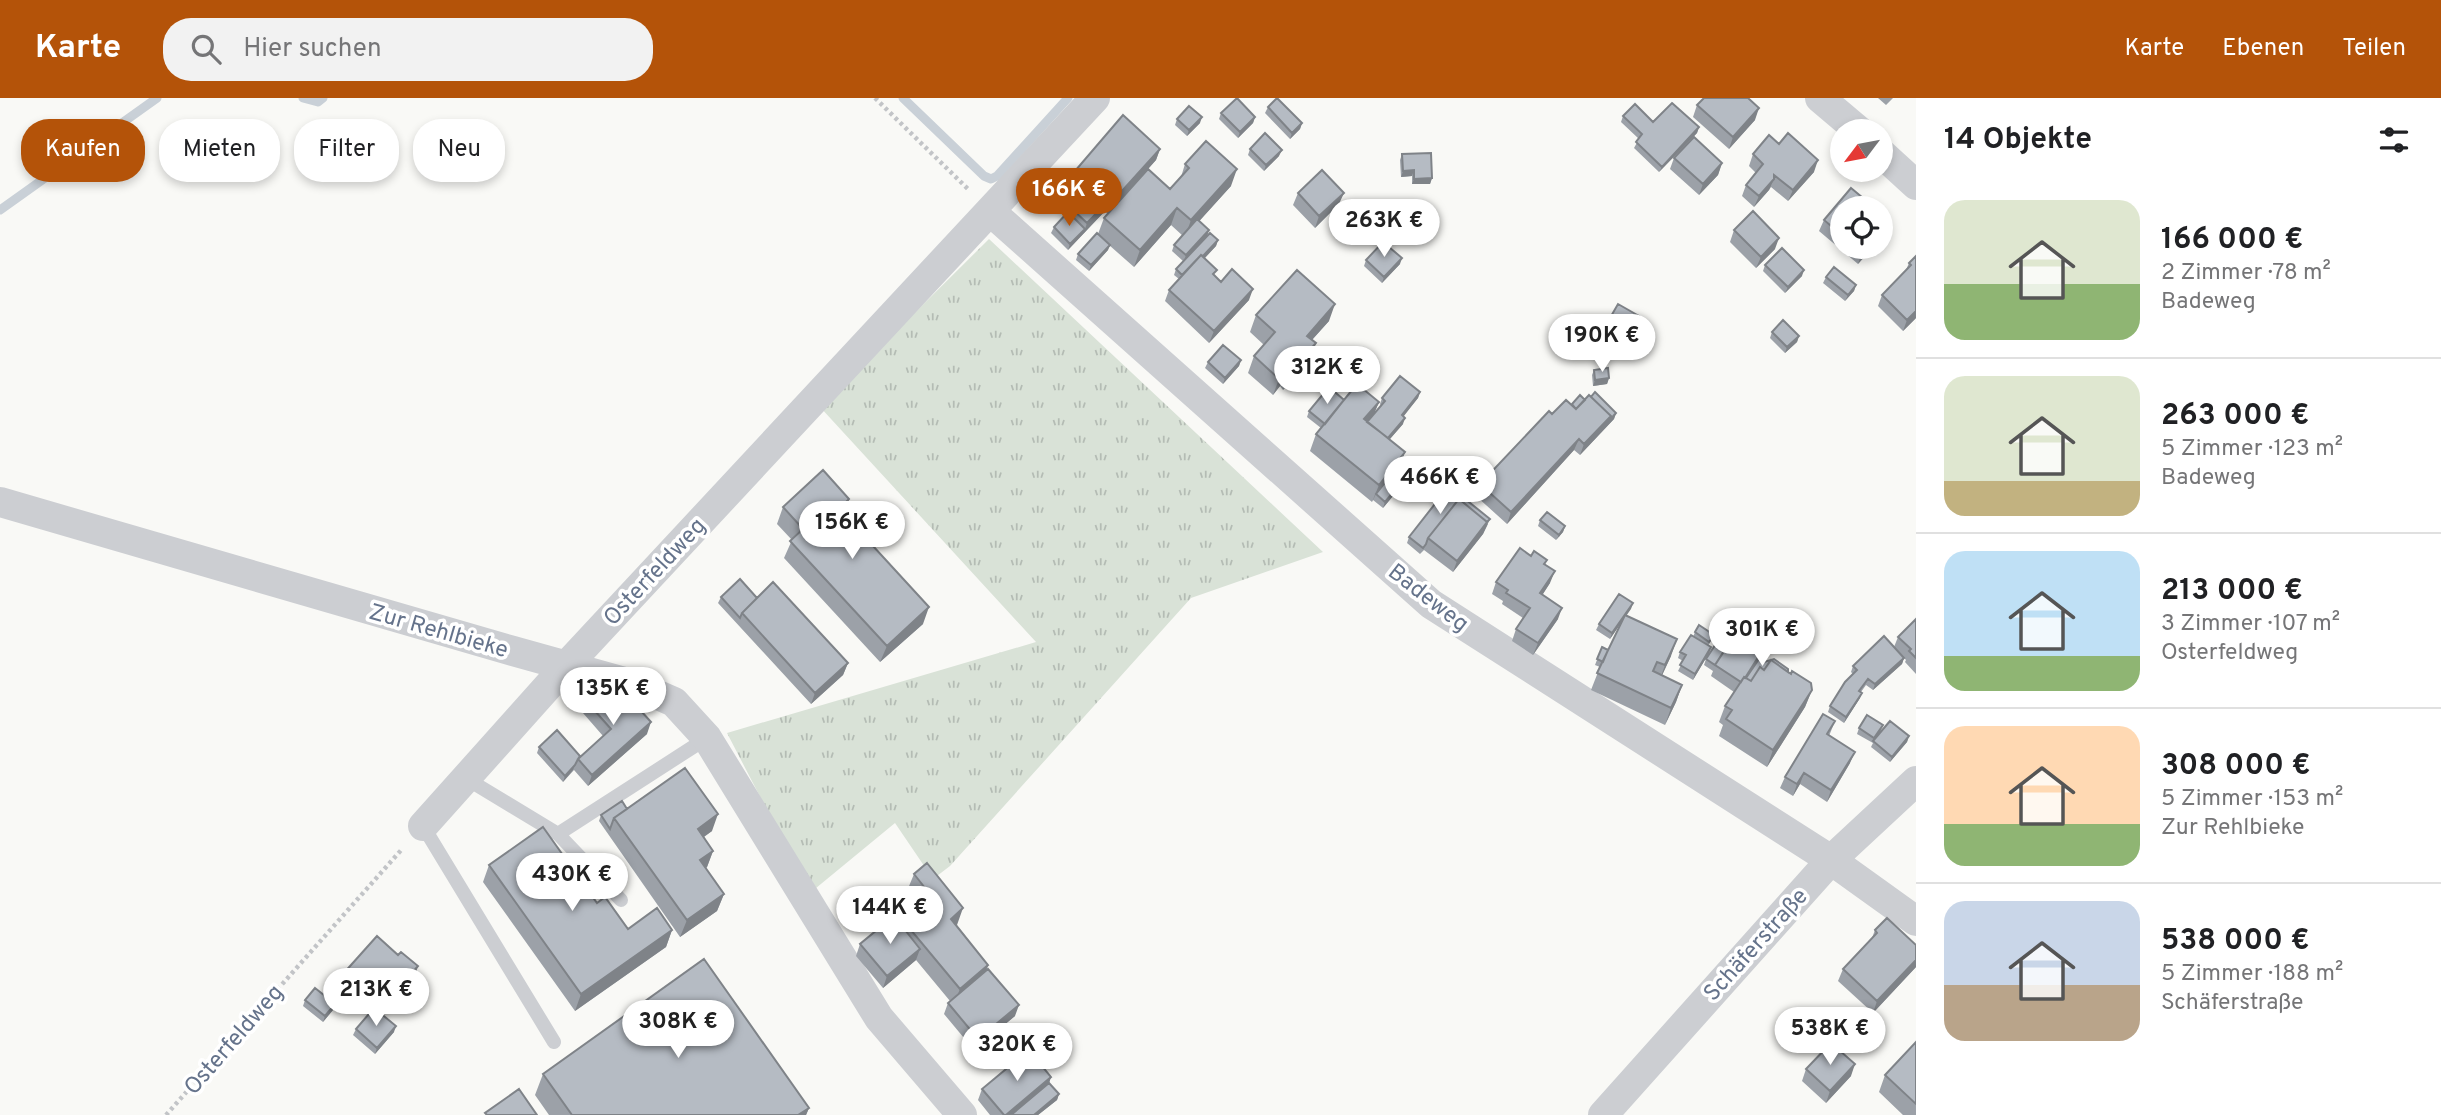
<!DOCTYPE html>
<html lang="de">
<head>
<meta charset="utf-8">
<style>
  body { margin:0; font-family:Overpass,sans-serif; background:#f2f2f2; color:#202124; height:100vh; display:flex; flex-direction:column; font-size:26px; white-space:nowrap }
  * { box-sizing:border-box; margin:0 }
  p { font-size:23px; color:#757577 }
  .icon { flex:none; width:38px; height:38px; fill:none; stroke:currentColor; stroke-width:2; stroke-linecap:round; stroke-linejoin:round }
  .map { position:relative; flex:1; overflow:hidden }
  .drawer { display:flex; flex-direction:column; background:#fff; width:525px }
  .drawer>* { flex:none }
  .hud { position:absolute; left:21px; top:21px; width:665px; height:63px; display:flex; gap:14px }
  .needle { width:46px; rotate:238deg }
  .controls { position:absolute; left:1830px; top:21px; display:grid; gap:14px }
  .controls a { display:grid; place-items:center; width:63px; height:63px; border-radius:50%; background:#fff; box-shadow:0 4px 10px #0003; font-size:35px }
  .price { position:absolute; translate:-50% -60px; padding:0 16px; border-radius:24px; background:#fff; color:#222; font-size:23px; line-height:46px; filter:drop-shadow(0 2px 4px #0008) }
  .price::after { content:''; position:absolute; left:50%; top:42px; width:21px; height:16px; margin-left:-10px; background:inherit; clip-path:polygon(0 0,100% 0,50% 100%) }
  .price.active { background:#b45309; color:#fff }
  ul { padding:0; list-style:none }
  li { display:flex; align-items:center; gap:21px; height:175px; padding:0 28px }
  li+li { border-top:2px solid #e0e0e0 }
  li span { display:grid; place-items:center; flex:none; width:196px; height:140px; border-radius:21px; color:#555 }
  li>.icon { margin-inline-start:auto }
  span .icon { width:84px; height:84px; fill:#fffc; stroke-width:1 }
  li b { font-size:30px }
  h2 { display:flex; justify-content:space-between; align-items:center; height:84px; padding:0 28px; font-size:30px }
  .chip { padding:0 24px; border-radius:28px; background:#fff; box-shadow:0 4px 10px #0003; font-size:24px; line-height:63px }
  .chip.active { background:#b45309; color:#fff }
  header { display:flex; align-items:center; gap:42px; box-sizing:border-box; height:98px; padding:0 35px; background:#b45309; color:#fff }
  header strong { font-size:33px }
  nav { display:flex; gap:38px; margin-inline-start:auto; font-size:24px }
  .search { width:490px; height:63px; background:#f2f2f2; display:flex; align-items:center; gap:18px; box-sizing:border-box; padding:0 24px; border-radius:28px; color:#757577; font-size:26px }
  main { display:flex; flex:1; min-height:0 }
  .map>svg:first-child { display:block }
</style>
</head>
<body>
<header>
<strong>Karte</strong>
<div class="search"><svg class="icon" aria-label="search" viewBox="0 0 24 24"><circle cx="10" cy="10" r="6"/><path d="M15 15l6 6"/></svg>Hier suchen</div>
<nav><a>Karte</a><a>Ebenen</a><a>Teilen</a></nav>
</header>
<main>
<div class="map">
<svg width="1916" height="1017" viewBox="0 0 1916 1017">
  <defs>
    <pattern id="grass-tufts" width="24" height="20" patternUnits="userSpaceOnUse" patternTransform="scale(1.75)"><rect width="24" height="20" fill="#d9e2d7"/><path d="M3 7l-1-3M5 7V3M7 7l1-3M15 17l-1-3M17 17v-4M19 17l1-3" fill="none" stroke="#b4bcb4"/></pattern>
  </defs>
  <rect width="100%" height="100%" fill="#f9f9f6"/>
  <!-- grass -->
  <path fill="url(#grass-tufts)" d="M989 141 1323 454 1191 500 950 768 933 781 895 725 810 795 727 635 1036 544 820 309Z"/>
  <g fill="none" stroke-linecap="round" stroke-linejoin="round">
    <!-- stream -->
    <path stroke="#c9d0d7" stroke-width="9" d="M303 0 318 4 323 0
      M903 0 984 78 991 81 997 78 1068 0
      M0 112 157 0"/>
    <!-- path -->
    <path stroke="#c2c4c7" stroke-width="4.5" stroke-dasharray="3.5 3.5" stroke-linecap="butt" d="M875 0 970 93
      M166 1017 403 750"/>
    <!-- lane -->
    <path stroke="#ccced2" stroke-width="14" d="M467 681 558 736 707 640
      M423 728 554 944
      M558 736 621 802"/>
    <!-- street -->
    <path stroke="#ccced2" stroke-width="30" d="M1820 0 1859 33
      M1881 55 1916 87
      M990 113 1431 506 1831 762 1916 823
      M0 404 513 553 635 587 674 604 707 640 879 920 962 1017
      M423 728 567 567 1095 0
      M1603 1017 1831 762 1916 683"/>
  </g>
  <!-- wall -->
  <path fill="#9ca1a8" d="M1878 0H1893L1886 7Z
    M1697 7 1755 22 1729 51 1693 19Z
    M1268 9 1302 25 1300 31 1290 41 1265 15Z
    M1221 15 1255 19 1253 25 1238 40 1219 21Z
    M1623 18 1653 24 1699 29 1697 35 1659 74 1634 50 1639 41 1621 24Z
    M1177 21 1200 25 1187 38 1175 27Z
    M1160 51 1156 62 1108 116 1105 113 1068 152 1051 135 1054 129 1068 115 1070 109 1076 103 1064 92 1069 80Z
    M1250 51 1279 58 1264 73 1248 57Z
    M1402 56 1432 80 1430 86H1412V78L1401 79 1400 62Z
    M1753 56 1814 74 1788 103 1771 89 1769 92 1754 109 1742 98 1746 87 1756 75 1749 68Z
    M1674 60 1722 65 1718 77 1699 97 1670 71Z
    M1185 66 1231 88 1199 123 1209 132 1207 138 1218 142 1216 148 1205 160 1215 178 1221 184 1249 202 1209 245 1165 203 1169 192 1179 181 1174 177 1176 171 1183 163 1172 153 1174 147 1183 138 1171 127 1134 169 1109 147 1108 152 1089 173 1076 162 1078 156 1098 136 1104 120 1170 91 1181 79Z
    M1298 95 1339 106 1315 130 1293 107Z
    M1843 110V149H1873L1858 166 1819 133 1824 122Z
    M1734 132 1775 151 1756 170 1730 144Z
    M1916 158V220L1903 233 1878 208 1882 197 1906 172 1909 165Z
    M1366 162 1400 166 1382 185 1364 168Z
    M1765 167 1802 178 1785 195 1763 173Z
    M1826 179 1856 187 1854 193 1845 203 1823 185Z
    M1256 217 1329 223 1312 242 1316 245 1310 262 1283 292 1280 288 1273 297 1248 275 1254 258 1264 247 1250 234Z
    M1639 218 1636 224 1620 252 1600 240 1602 234Z
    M1772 234 1799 238 1797 244 1785 255 1770 240Z
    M1241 262 1239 268 1223 286 1205 270 1208 264Z
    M1594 272 1609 280 1607 286 1593 288 1592 277Z
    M1420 294 1418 300 1403 318V326L1389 342 1405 354 1400 366 1408 380 1383 410 1373 402 1372 404 1310 353 1316 336 1321 330 1307 319 1309 313 1344 302 1379 304 1374 315 1381 308 1380 306 1382 300Z
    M1585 302 1616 315 1614 321 1580 357 1574 352 1507 426 1476 398 1480 386 1552 316 1572 306Z
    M849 401 844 416 923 526 880 564 784 460 792 442 777 426 783 409Z
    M1540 422 1565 428 1563 434 1556 442 1538 428Z
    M1488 426 1483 436 1453 474 1424 452 1420 456 1407 445 1409 439Z
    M1531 458 1547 462 1545 467 1550 485 1542 497 1558 521 1533 557 1512 543 1516 531 1523 520 1502 506 1503 503 1492 496 1496 484Z
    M721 499 757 500 848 565 843 577 811 606 718 505Z
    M1633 505 1626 517 1671 558 1662 577 1682 587 1676 604 1665 627 1591 592 1600 569 1595 567 1602 549 1608 552 1622 523 1610 541 1596 532 1599 526Z
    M1916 521V576L1905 564 1906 562 1904 560 1902 566 1873 592 1866 587 1861 594 1860 600 1844 625 1828 614 1830 608 1853 576 1851 574 1853 568 1894 549 1898 539Z
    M1695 534 1714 537 1708 548 1709 555 1693 582 1678 573 1683 563 1678 560 1680 554 1693 539Z
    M1734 538 1767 545 1760 561 1788 574 1812 592 1805 609 1767 669 1719 638 1723 627 1719 624 1725 608 1734 594 1711 578 1713 573 1704 567 1706 561Z
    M587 604 647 636 588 688 574 672 563 684 537 655 539 649 580 658 603 638 583 615Z
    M1835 623 1829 638 1850 665 1827 704 1800 686 1793 698 1780 690 1785 679Z
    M1883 627 1876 640 1909 638 1907 644 1890 664 1871 649 1873 645 1857 636 1859 630Z
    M627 711 712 733 704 739 713 753 707 769 705 771 724 796 717 813 680 839 599 723 601 717Z
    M489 767 597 805 628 831 672 832 666 849 575 913 483 784Z
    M914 776 957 827H956L988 867 987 872 1015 918 974 952 944 916 948 905 950 903 916 862 883 890 856 858 860 846 898 823 900 819 917 805 907 793Z
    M1875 832 1916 847V869L1873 915 1838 883 1843 871 1872 840Z
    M343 876 414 880 381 917 394 934 375 956 353 937 356 931 370 915 363 909 361 911 347 900 348 896 339 888Z
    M305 902 333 912 323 924 303 908Z
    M1916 944V1017H1903L1879 994 1885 977Z
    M1806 971 1851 978 1826 1005 1802 983Z
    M543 976 809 1010 806 1017H549L535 997Z
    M1051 979 1049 985 1059 996 1057 1002 1038 1017H990L978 1002 982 991Z"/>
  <!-- shaded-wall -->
  <path fill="#7f8388" d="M1759 10 1755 22 1729 51 1733 39Z
    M1202 19 1200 25 1187 38 1189 32Z
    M1255 19 1253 25 1238 40 1240 34Z
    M1302 25 1300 31 1290 41 1292 35Z
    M1699 29 1697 35 1659 74 1662 69Z
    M1160 51 1156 62 1108 116 1112 104Z
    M1282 52 1279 58 1264 73 1266 67Z
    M1818 62 1814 74 1788 103 1793 92Z
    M1722 65 1718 77 1699 97 1703 86Z
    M1237 71 1231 88 1185 139 1191 122Z
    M1414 72 1412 78 1401 79 1403 73Z
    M1432 80 1430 86H1412L1414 81Z
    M1774 81 1769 92 1754 109 1759 98Z
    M1344 95 1339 106 1315 130 1319 118Z
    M1109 102 1105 113 1068 152 1070 146 1085 131 1087 125Z
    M1177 110 1171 127 1134 169 1140 152Z
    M1888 125 1883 136 1881 139V132Z
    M1209 132 1207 138 1184 163 1186 157Z
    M1779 140 1775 151 1756 170 1761 159Z
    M1218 142 1216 148 1182 184 1184 178Z
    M1110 147 1108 152 1089 173 1091 167Z
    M1867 149H1873L1858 166 1862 154Z
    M1402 160 1400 166 1382 185 1384 179Z
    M1804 172 1802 178 1785 195 1788 189Z
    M1856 187 1854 193 1845 203 1848 197Z
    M1253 191 1249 202 1209 245 1214 233Z
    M1335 206 1329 223 1301 254 1307 238Z
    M1916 213V220L1903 233 1907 222Z
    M1639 218 1636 224 1620 252 1622 246Z
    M1799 238 1797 244 1785 255 1787 249Z
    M1316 245 1310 262 1283 292 1290 275Z
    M1241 262 1239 268 1223 286 1225 280Z
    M1286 271 1280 288 1273 297 1279 281Z
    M1609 280 1607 286 1593 288 1595 282Z
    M1420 294 1418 300 1400 323 1402 317Z
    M1379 304 1372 321 1362 334 1364 321Z
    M1616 315 1614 321 1580 357 1584 346 1611 318Z
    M1405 320 1403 326 1383 349 1385 343Z
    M1579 341 1574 352 1507 426 1511 414Z
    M1405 354 1399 371 1376 396 1372 404 1379 387Z
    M1410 374 1408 380 1383 410 1385 404Z
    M849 401 843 418 839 411Z
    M1490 421 1483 436 1453 474 1457 463Z
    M1565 428 1563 434 1556 442 1559 437Z
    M1555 473 1550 485 1536 507 1540 495Z
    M1633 505 1631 511 1610 541 1612 535Z
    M929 509 923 526 880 564 887 548Z
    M1562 510 1558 521 1533 557 1538 545Z
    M1677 541 1671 558 1659 584 1665 567Z
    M1767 545 1763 557 1741 591 1742 584Z
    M1711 549 1709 555 1693 582 1695 576Z
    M1904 560 1902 566 1873 592 1875 586Z
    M848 565 843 577 811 606 815 595Z
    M1682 587 1676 604 1665 627 1671 610Z
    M1812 592 1805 609 1767 669 1773 652Z
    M1862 595 1860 600 1844 625 1846 619Z
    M651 624 647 636 588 688 592 677Z
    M1909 638 1907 644 1890 664 1892 659Z
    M1855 654 1850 665 1827 704 1831 692Z
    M575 667 573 672 563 684 565 678Z
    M1804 675 1800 686 1793 698 1797 686Z
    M718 716 712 733 692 747 698 731Z
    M713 753 707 769 693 779 700 762Z
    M724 796 717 813 680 839 687 822Z
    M963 810 957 827 945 838 951 821Z
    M672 832 666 849 575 913 581 896Z
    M920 851 916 862 883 890 887 878Z
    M1916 862V869L1873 915 1877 903Z
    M988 867 982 884 953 908 960 891Z
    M418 868 414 880 377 921 382 910Z
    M335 906 333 912 323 924 325 918Z
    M1019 907 1015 918 974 952 978 941Z
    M396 928 394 934 375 956 377 950Z
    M1855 966 1851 978 1826 1005 1830 993Z
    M1051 979 1047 991 1016 1017H1006Z
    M1059 996 1057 1002 1038 1017H1034Z
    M809 1010 806 1017H798Z"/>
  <!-- building -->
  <path fill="#b5bbc3" stroke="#7f8388" stroke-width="2" d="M1237 0 1255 19 1240 34 1221 15Z
    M1277 0 1302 25 1292 35 1268 9Z
    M1704 0H1748L1759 10 1733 39 1697 7Z
    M1672 5 1699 29 1662 69 1636 44 1642 36 1623 18 1635 6 1653 24Z
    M1189 8 1202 19 1189 32 1177 21Z
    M1123 17 1160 51 1112 104 1109 102 1087 125 1070 109 1083 95 1069 80Z
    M1265 35 1282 52 1266 67 1250 51Z
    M1788 35 1818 62 1793 92 1774 77V81L1759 98 1746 87 1763 66 1753 56 1769 37 1779 46Z
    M1694 39 1722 65 1703 86 1674 60Z
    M1206 43 1237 71 1191 122 1177 110 1140 152 1104 120 1148 71 1170 91 1189 70 1185 66Z
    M1431 55 1432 80 1414 81V72L1403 73 1402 56Z
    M1322 72 1344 95 1319 118 1298 95Z
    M1851 90 1875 110H1843V138L1824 122Z
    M1753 113 1779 140 1761 159 1734 132Z
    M1068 114 1085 131 1070 146 1054 129Z
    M1881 119 1888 125 1881 132Z
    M1197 121 1209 132 1186 157 1174 147Z
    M1097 135 1110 147 1091 167 1078 156Z
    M1210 135 1218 142 1203 158 1201 157 1182 177 1176 171Z
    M1383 144 1402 160 1384 179 1366 162Z
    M1855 149H1867L1862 154Z
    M1782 150 1804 172 1788 189 1765 167Z
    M1201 157 1217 172 1213 176 1221 184 1232 171 1253 191 1214 233 1169 192Z
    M1916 158V213L1907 222 1882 197 1911 167 1909 165Z
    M1834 169 1856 187 1848 197 1826 179Z
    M1297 172 1335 206 1307 238 1316 245 1290 275 1286 271 1279 281 1254 258 1275 234 1256 217Z
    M1618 206 1639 218 1622 246 1602 234Z
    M1783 222 1799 238 1787 249 1772 234Z
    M1223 247 1241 262 1225 280 1208 264Z
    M1608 270 1609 280 1595 282 1594 272Z
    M1400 278 1420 294 1402 317 1405 320 1388 340 1367 324 1385 303 1382 300Z
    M1357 286 1379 304 1364 321 1405 354 1379 387 1316 336Z
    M1329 289 1344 302 1325 326 1309 313Z
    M1595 294 1616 315 1609 323 1611 318 1591 299Z
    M1580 297 1585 302 1576 311 1572 306Z
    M1589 297 1611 318 1584 346 1579 341 1511 414 1480 386 1549 313 1552 316 1566 302 1576 311Z
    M1400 366 1410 374 1385 404 1376 396Z
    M823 372 849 401 839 411 929 509 887 548 790 443 803 431 783 409Z
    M1449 388 1490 421 1487 424 1459 401 1428 440 1426 446 1423 450 1409 439Z
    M1459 401 1487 424 1457 463 1428 440Z
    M1547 414 1565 428 1559 437 1540 422Z
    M1520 450 1531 458 1534 453 1547 462 1544 466 1555 473 1540 495 1562 510 1538 545 1516 531 1530 510 1506 495 1508 492 1496 484Z
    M740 481 757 500 742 515 740 520 721 499Z
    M773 484 848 565 815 595 742 515Z
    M1619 496 1633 505 1612 535 1599 526Z
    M1625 517 1677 541 1665 567 1657 564 1653 573 1682 587 1671 610 1597 575Z
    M1916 521V560L1909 553 1911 551 1898 539Z
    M1699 527 1714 537 1709 544 1695 534Z
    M1740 528 1767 545 1745 580 1744 579 1741 584 1715 567Z
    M1725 532 1734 538 1715 567 1706 561Z
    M1691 537 1711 549 1695 576 1680 567 1686 557 1680 554Z
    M1884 538 1904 560 1875 586 1868 581 1859 593 1862 595 1846 619 1830 608 1845 584 1857 572 1853 568Z
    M1602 549 1608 552 1603 564 1597 561Z
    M1759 561 1764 564 1774 561 1788 571V574L1771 562 1764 572 1760 569 1751 583 1746 580Z
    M1771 562 1791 576 1792 573 1811 585 1812 592 1773 652 1726 621 1732 612 1725 608 1744 579 1751 583 1760 569 1764 572Z
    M604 589 614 600 622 592 651 624 592 677 578 661 611 631 587 604Z
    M1823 616 1835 623 1827 636 1855 654 1831 692 1804 675 1797 686 1785 679Z
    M1867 617 1883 627 1874 640 1859 630Z
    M1890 623 1909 638 1892 659 1873 643Z
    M557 632 580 658 578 661 575 667 565 678 539 649Z
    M685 670 718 716 698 731 713 753 700 762 724 796 687 822 614 720Z
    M622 703 627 711 614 720 610 731 601 717Z
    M543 729 597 805 605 799 628 831 657 810 672 832 581 896 489 767Z
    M927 765 963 810 951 821 988 867 960 891 900 819 929 795 914 776Z
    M894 818 920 851 887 878 860 846Z
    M1887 820 1916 847V862L1877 903 1843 871 1877 835 1875 832Z
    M377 838 398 857 401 854 418 868 382 910 367 897 365 899 351 888 354 885 343 876Z
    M704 861 809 1010 798 1017H572L543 976Z
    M988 871 1019 907 978 941 948 905Z
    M315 890 335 906 325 918 305 902Z
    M374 910 396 928 377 950 356 931Z
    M1916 944V1006L1885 977Z
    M1831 945 1855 966 1830 993 1806 971Z
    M1029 952 1051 979 1006 1017H1004L982 991Z
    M1049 985 1059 996 1034 1017H1011Z
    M519 991 537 1017H487L485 1015Z"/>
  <g text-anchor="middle" stroke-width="7" stroke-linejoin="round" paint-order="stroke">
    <!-- street labels -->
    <g font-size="23" fill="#65738b" stroke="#fff">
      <text transform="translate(654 473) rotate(-47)" y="8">Osterfeldweg</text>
      <text transform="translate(1429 499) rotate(38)" y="8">Badeweg</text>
      <text transform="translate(439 532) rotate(16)" y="8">Zur Rehlbieke</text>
      <text transform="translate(1755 846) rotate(-48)" y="8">Schäferstraße</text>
      <text transform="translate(233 941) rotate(-49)" y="8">Osterfeldweg</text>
    </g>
  </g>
</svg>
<div class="controls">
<a><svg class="needle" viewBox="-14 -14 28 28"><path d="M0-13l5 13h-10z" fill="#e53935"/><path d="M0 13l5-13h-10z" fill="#757577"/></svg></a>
<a><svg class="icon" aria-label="locate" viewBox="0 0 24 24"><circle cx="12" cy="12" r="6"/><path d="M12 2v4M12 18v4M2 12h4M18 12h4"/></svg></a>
</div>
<b class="price active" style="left:1069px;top:130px">166K €</b>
<b class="price" style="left:1384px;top:161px">263K €</b>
<b class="price" style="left:1602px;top:276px">190K €</b>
<b class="price" style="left:1327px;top:308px">312K €</b>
<b class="price" style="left:1440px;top:418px">466K €</b>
<b class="price" style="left:852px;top:463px">156K €</b>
<b class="price" style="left:1762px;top:570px">301K €</b>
<b class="price" style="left:613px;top:629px">135K €</b>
<b class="price" style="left:572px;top:815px">430K €</b>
<b class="price" style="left:890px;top:848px">144K €</b>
<b class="price" style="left:376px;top:930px">213K €</b>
<b class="price" style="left:678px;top:962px">308K €</b>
<b class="price" style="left:1830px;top:969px">538K €</b>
<b class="price" style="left:1017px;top:985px">320K €</b>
<div class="hud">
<a class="chip active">Kaufen</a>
<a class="chip">Mieten</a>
<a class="chip">Filter</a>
<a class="chip">Neu</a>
</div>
</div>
<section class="drawer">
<h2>14 Objekte<svg class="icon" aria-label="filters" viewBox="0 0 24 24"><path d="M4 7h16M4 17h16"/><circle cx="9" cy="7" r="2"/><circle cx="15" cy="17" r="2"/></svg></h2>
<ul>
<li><span style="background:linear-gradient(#dfe7d0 60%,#8fb573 0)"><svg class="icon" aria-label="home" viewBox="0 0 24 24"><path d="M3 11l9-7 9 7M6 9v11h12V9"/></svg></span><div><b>166 000 €</b><p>2 Zimmer · 78 m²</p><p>Badeweg</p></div></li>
<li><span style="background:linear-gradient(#dfe7d0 75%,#c2b280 0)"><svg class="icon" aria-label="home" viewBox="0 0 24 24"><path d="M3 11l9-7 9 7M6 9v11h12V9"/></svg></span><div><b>263 000 €</b><p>5 Zimmer · 123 m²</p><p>Badeweg</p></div></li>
<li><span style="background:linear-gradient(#bfe0f5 75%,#8fb573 0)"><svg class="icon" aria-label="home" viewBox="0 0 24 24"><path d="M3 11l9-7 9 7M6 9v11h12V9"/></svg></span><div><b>213 000 €</b><p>3 Zimmer · 107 m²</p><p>Osterfeldweg</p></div></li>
<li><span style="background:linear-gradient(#ffd9b3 70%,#8fb573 0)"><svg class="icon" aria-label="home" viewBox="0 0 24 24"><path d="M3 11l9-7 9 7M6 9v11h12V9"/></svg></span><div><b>308 000 €</b><p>5 Zimmer · 153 m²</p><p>Zur Rehlbieke</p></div></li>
<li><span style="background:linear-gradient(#c9d6e8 60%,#b9a48a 0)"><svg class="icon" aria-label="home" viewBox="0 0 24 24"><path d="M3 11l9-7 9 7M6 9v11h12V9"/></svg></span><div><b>538 000 €</b><p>5 Zimmer · 188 m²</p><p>Schäferstraße</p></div></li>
</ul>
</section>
</main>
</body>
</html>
